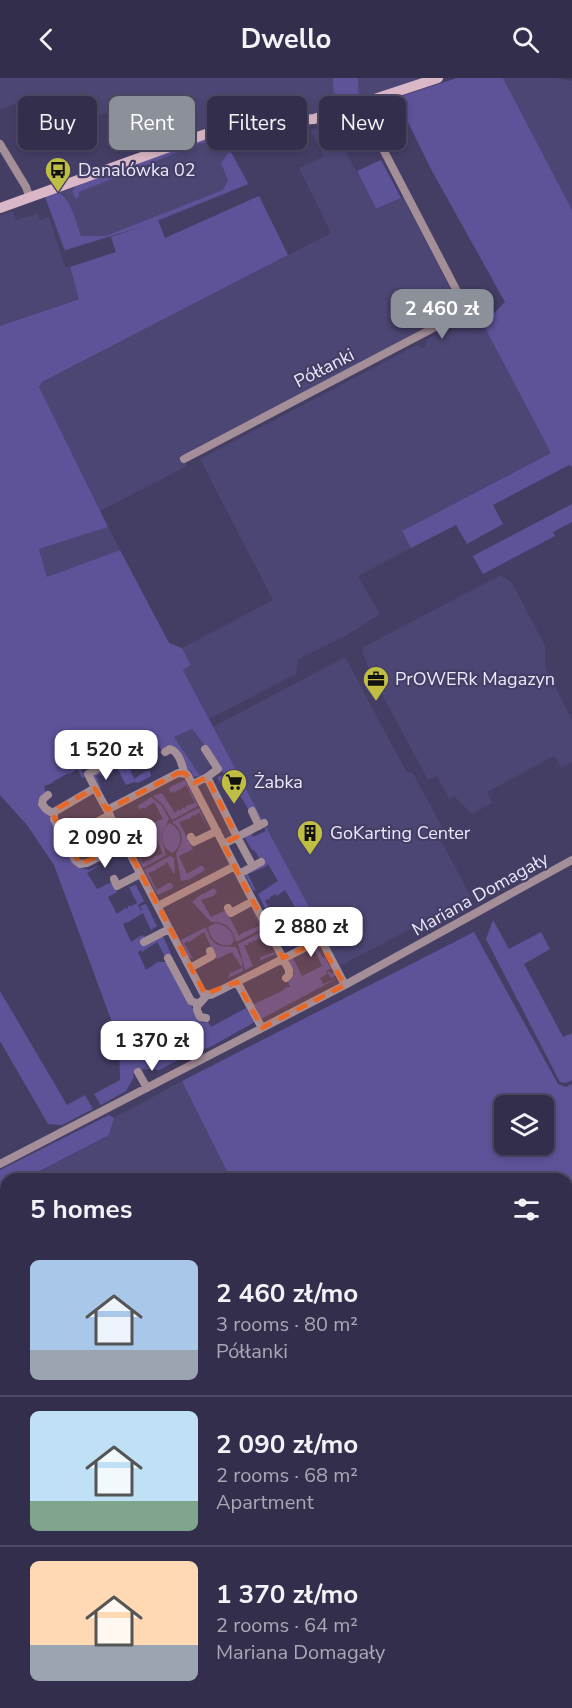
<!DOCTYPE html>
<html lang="en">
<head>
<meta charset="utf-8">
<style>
  body { margin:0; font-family:"Nunito Sans",sans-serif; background:#3b3653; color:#f1f3f6; height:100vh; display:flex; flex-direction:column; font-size:22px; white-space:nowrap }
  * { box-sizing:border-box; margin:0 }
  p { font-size:20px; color:#a9a8b5 }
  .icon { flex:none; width:33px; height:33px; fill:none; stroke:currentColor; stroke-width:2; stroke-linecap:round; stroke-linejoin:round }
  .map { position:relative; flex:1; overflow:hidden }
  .panel { position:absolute; left:0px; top:1095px; width:573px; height:536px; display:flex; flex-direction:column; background:#332e4c; border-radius:18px 18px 0 0; box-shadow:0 3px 9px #0003,0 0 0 2px #4e4a64 }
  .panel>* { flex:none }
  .guide { position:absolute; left:18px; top:18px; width:537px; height:54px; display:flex; gap:12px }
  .fabs { position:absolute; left:494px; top:1017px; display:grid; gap:12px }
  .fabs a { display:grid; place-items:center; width:60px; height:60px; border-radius:9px; background:#332e4c; box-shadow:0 3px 9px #0003,0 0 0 2px #4e4a64; font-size:30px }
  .price { position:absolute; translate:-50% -51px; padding:0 14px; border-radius:12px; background:#fff; color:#222; font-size:20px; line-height:39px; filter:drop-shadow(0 2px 3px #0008) }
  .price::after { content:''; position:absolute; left:50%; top:36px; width:18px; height:14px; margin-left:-9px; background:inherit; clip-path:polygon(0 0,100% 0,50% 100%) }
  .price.current { background:#8c9099; color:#fff }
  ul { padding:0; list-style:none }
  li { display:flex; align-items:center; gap:18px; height:150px; padding:0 30px }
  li+li { border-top:2px solid #4e4a64 }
  li span { display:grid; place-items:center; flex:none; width:168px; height:120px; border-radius:9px; color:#555 }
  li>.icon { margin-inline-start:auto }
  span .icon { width:72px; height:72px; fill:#fffc; stroke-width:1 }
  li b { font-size:26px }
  h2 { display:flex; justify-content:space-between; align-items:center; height:72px; padding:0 30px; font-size:26px }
  .chip { padding:0 21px; border-radius:9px; background:#332e4c; box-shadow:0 3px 9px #0003,0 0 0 2px #4e4a64; font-size:21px; line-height:54px }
  .chip.current { background:#8c9099; color:#fff }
  header { display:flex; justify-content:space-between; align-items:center; height:78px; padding:0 30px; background:#332e4c; font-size:27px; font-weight:700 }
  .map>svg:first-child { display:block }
</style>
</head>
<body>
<header><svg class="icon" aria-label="back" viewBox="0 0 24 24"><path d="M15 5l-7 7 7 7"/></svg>Dwello<svg class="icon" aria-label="search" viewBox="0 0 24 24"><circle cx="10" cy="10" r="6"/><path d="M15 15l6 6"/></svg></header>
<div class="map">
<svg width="572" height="1630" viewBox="0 0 572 1630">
  <rect width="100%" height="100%" fill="#443e65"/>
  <!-- built -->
  <path fill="#4c4674" d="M0 0H333L334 32 307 38 236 44 206 50 174 61 158 17 41 58 27 21 0 32Z
    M358 0H424L359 23Z
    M503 0H557L572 3V132Z
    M332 46 376 132 403 119 457 224 456 235 182 377 187 388 100 433 39 310 42 304 331 155 299 90 324 78 310 52Z
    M221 55 249 106 159 143 64 173 44 118Z
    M13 133 16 142 37 136 40 142 49 139 65 189H69L80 220 0 248V137Z
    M469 240 475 250 483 246 551 375 402 453 411 470 358 498 380 536 347 557 298 581 296 596 209 641 183 592 191 587 182 570 273 522 200 381 417 267 422 270 426 268V262Z
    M108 449 120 472 47 499 39 471Z
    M501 497 512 505 545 568V589L572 642V684L561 690 555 678 552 679 487 714 492 725 472 736 454 718 449 721 437 698 428 702 371 596 362 573 364 569 373 564Z
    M345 579 406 693 413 695 443 751 438 757 471 819 340 888 213 649Z
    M192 651 206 669 201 673 213 687 200 698 173 659Z
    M182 1003 231 1101H24L109 1057 114 1040Z
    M6 1110V1471L0 1460V1113Z
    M513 1624 515 1630H89L86 1625Z"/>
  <!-- green -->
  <path fill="#5e5399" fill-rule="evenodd" d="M333 0H358L359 23 334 31Z
    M457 0H503L572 132V389L569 387 493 427 503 446 467 466 456 447 411 470 402 453 551 375 483 246 505 224 432 93 396 20Z
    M219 56C228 62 223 68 219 75L212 66 201 65 89 110 79 114V118L76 121 72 113 76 108Z
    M229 74 232 76 248 106 158 142 165 160 259 118 288 177 42 304 39 309 108 449 39 471 47 499 120 472 169 565 182 570 191 587 183 592 263 743 250 734 241 719 231 724 217 699 224 697C216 681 204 666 192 651L174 659 200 698 193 699 191 693 188 692 175 669 170 668 161 672 159 668 153 671 152 669 134 678 135 680 127 683 134 701 146 693H150L151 698 138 705 134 704 126 707 116 688 101 698 100 696 96 698 101 710 97 709 93 700 99 689 96 684 81 692 85 698 82 700 78 692H76L70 696 69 695 52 704 53 705 44 708 46 714 39 719 38 727 51 740 81 790 89 792 102 786 87 795 97 811 112 804 117 814 108 819 117 836 125 830 128 831V828H132L133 826 134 827 137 825 129 809 136 807 144 823 138 827 141 833 142 832 140 828 146 826 157 848 151 852 143 835 127 845 126 844 123 846 131 864 142 857 145 859 161 851 162 852 163 858 171 876 166 880 157 864 142 874 141 872 138 874 146 892 158 884H166L200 943 203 945 208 944 211 949 246 930 255 944 210 969 192 975 159 992 142 991 133 996 134 999 126 1013 101 1027 94 1016 120 1002 119 963 54 787 27 747 0 717V248L79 221 70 189 116 174 111 159 147 147 65 172 45 118 57 114C71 120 76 144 81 158H106L223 112 228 102 221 85Z
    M381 82 401 120 376 131 357 93Z
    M572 426V444L553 454 555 458 483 496 473 478Z
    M185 702 198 728 172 742 163 727 153 718 162 715 175 735 179 731 180 733 183 729 185 731 186 728 195 725 186 707 180 712H177L176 715 175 713 171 715 169 712 170 709Z
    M151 719 162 728 169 741C159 761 160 755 166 777L143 790 135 770 143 786 147 782 148 783 151 780 152 781 154 778 163 776 155 758H153L149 749 155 746V744L163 741 154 724 144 731 143 730 139 731 138 728Z
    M199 730 208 750 199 734 195 738 194 737 191 738V740L179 744 193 771 179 778 187 796 200 788H203L205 792 190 801 181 803 176 775C184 764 184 752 172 744Z
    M169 745C183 750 184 768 172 775 160 769 159 753 169 745Z
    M265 747 325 859C314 852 301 863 290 869L287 868 279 852 280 850 285 848 294 864 298 860 299 861 313 853 305 835 290 843 279 837 295 829 285 812 277 818 276 816 270 819V821L265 822 273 839 269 838 258 816 278 803 268 786 265 789 248 796 256 813 253 812 245 797 260 781 254 772H252L244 758 251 755 253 759 266 753 264 748Z
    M170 778 174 780 175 795 174 796 167 784 163 788 162 787 160 790 158 789 156 792 148 795 157 812 168 805H171L173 808V810L158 817 144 792Z
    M214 810 217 814 213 818 201 822 211 839 226 832 239 858 242 855 259 848 252 831 262 851 236 864C233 851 226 843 211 844L192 824 199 818Z
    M493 842 509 871 541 854 550 871 524 886 563 959 572 955V1002L566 1005 560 1004 486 861Z
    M215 845C225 847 232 851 234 862L231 867C218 869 210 862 208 849Z
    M206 849C212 869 218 868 236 869L242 883 243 893 228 900 230 895 242 890 232 874 217 881 204 854 189 864 188 863 184 865 193 881 188 879 181 862Z
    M263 853 275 876 259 883 261 879 274 874 264 857 256 863 253 862 252 865 249 864 248 867H244L253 888 245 892 238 866Z
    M474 854 558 1006 566 1009 572 1006V1597L567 1599V1101H231L182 1003ZM504 1028H543V1066H504Z
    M316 868 320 869 318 871 323 880 325 879 330 889 334 890 337 897 331 900 327 894 329 893 331 896 335 894 333 890 326 893 327 896 320 900 323 906 338 900 261 941 254 926 282 913 286 909H290L288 903 292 900 294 895 288 883 293 880 302 898 322 888 314 870 298 877Z
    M0 913 67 1027 85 1017 93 1031 62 1047 48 1046 0 963Z
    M109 1037 114 1040 109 1057 24 1101H6V1110L0 1113V1092Z"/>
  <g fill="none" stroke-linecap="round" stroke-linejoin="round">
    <!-- street -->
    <path stroke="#a48e98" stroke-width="8" d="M0 66 26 109 30 120
      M184 381 462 235 464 231 460 219 360 27
      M205 671 218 691 207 699
      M165 674 170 671C179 674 182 686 184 694
      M193 706 207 699 237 759 224 766
      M95 710 88 696 97 691
      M48 717 43 721 42 726 46 731 54 736
      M107 732 95 710 54 734V741L75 782 80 786 87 785 148 755 145 749
      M252 733 259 748
      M90 756 87 749 110 737
      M191 759 194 764 217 753
      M250 783 237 759 264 745
      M239 796 261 784
      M114 801 117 808 140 796
      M158 828 235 788
      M228 830 231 835 253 823
      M267 849 290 837
      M144 864 169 851
      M168 880 191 923 199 926 207 917
      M190 890 212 878 210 873
      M237 904 318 863 324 867 345 907
      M197 926V932L200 939 206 940
      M262 950 237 904 211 917 203 915 107 732 178 695 187 696 289 892V897L286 900
      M138 994 147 1010
      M0 1086 345 907 572 782
      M0 1477 6 1489
      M0 1503 6 1498
      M76 1624 79 1630"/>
    <!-- secondary -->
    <path stroke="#d9b7c6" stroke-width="10" d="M0 130 214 53 252 46 314 41 438 0"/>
  </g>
  <!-- marked area -->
  <path fill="#e86724" fill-opacity="0.2" stroke="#e86724" stroke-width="4.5" stroke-dasharray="12 8" stroke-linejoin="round" d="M178 695H185L194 705 207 699 237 759 223 766 283 880 319 863 345 907 262 950 237 904 205 916 125 766 80 786 54 739 58 730 95 710 107 732Z"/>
  <!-- icons -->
  <defs>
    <g id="bus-pin" transform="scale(1.35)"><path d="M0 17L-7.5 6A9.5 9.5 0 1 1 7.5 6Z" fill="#bfbe42" stroke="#443e65"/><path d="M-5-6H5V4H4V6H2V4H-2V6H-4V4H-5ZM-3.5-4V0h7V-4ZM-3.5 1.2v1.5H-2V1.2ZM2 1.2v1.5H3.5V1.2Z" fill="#111"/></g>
    <g id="office-pin" transform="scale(1.35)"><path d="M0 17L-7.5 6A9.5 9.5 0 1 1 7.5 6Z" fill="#bfbe42" stroke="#443e65"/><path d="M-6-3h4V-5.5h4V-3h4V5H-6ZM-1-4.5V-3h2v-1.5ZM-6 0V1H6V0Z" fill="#111"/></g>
    <g id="supermarket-pin" transform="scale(1.35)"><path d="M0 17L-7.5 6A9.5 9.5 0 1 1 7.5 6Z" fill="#bfbe42" stroke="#443e65"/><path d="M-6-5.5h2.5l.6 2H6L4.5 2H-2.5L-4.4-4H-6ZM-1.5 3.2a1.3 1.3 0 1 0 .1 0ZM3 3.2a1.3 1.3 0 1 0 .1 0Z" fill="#111"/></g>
    <g id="building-pin" transform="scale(1.35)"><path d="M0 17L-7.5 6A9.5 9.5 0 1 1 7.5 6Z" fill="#bfbe42" stroke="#443e65"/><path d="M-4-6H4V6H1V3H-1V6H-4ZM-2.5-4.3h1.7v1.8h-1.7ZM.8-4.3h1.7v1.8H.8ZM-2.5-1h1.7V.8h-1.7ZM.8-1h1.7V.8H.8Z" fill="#111"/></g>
  </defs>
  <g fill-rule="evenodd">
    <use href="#bus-pin" x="58" y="92"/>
    <use href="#office-pin" x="376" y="601"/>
    <use href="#supermarket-pin" x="234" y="704"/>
    <use href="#building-pin" x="310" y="755"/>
  </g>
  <g text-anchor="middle" stroke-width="4.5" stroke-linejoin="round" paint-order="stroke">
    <!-- poi labels -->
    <g font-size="18" fill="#eae9fc" stroke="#443e65" text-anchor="start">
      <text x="78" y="98">Danalówka 02</text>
      <text x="395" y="607">PrOWERk Magazyn</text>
      <text x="254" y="710">Żabka</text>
      <text x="330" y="761">GoKarting Center</text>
    </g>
    <!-- street labels -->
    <g font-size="18" fill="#eae9fc" stroke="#443e65">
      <text transform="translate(324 290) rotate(-27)" y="6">Półłanki</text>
      <text transform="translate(480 816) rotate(-29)" y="6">Mariana Domagały</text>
    </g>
  </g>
</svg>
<div class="fabs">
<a><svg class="icon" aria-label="layers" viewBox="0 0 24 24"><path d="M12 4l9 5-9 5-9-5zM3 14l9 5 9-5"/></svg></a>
</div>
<b class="price current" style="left:442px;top:262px">2 460 zł</b>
<b class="price" style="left:106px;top:703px">1 520 zł</b>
<b class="price" style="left:105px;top:791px">2 090 zł</b>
<b class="price" style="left:311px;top:880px">2 880 zł</b>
<b class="price" style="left:152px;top:994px">1 370 zł</b>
<div class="guide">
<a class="chip">Buy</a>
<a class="chip current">Rent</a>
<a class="chip">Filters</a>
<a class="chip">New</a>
</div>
<section class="panel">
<h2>5 homes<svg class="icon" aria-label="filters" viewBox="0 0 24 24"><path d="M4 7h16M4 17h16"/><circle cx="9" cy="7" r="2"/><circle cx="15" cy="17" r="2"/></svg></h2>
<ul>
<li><span style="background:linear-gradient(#a9c7e8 75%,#9aa5b1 0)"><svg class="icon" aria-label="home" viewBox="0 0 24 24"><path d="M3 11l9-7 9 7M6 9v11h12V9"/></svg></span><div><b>2 460 zł/mo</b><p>3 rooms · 80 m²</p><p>Półłanki</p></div></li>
<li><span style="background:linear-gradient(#bfe0f5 75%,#7fa58c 0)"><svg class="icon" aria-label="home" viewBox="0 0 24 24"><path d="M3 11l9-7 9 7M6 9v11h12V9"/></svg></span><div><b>2 090 zł/mo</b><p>2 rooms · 68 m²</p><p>Apartment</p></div></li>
<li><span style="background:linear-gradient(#ffd9b3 70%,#9aa5b1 0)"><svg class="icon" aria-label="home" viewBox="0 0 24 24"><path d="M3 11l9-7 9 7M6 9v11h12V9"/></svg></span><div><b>1 370 zł/mo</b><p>2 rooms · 64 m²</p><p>Mariana Domagały</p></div></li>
</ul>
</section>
</div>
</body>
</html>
